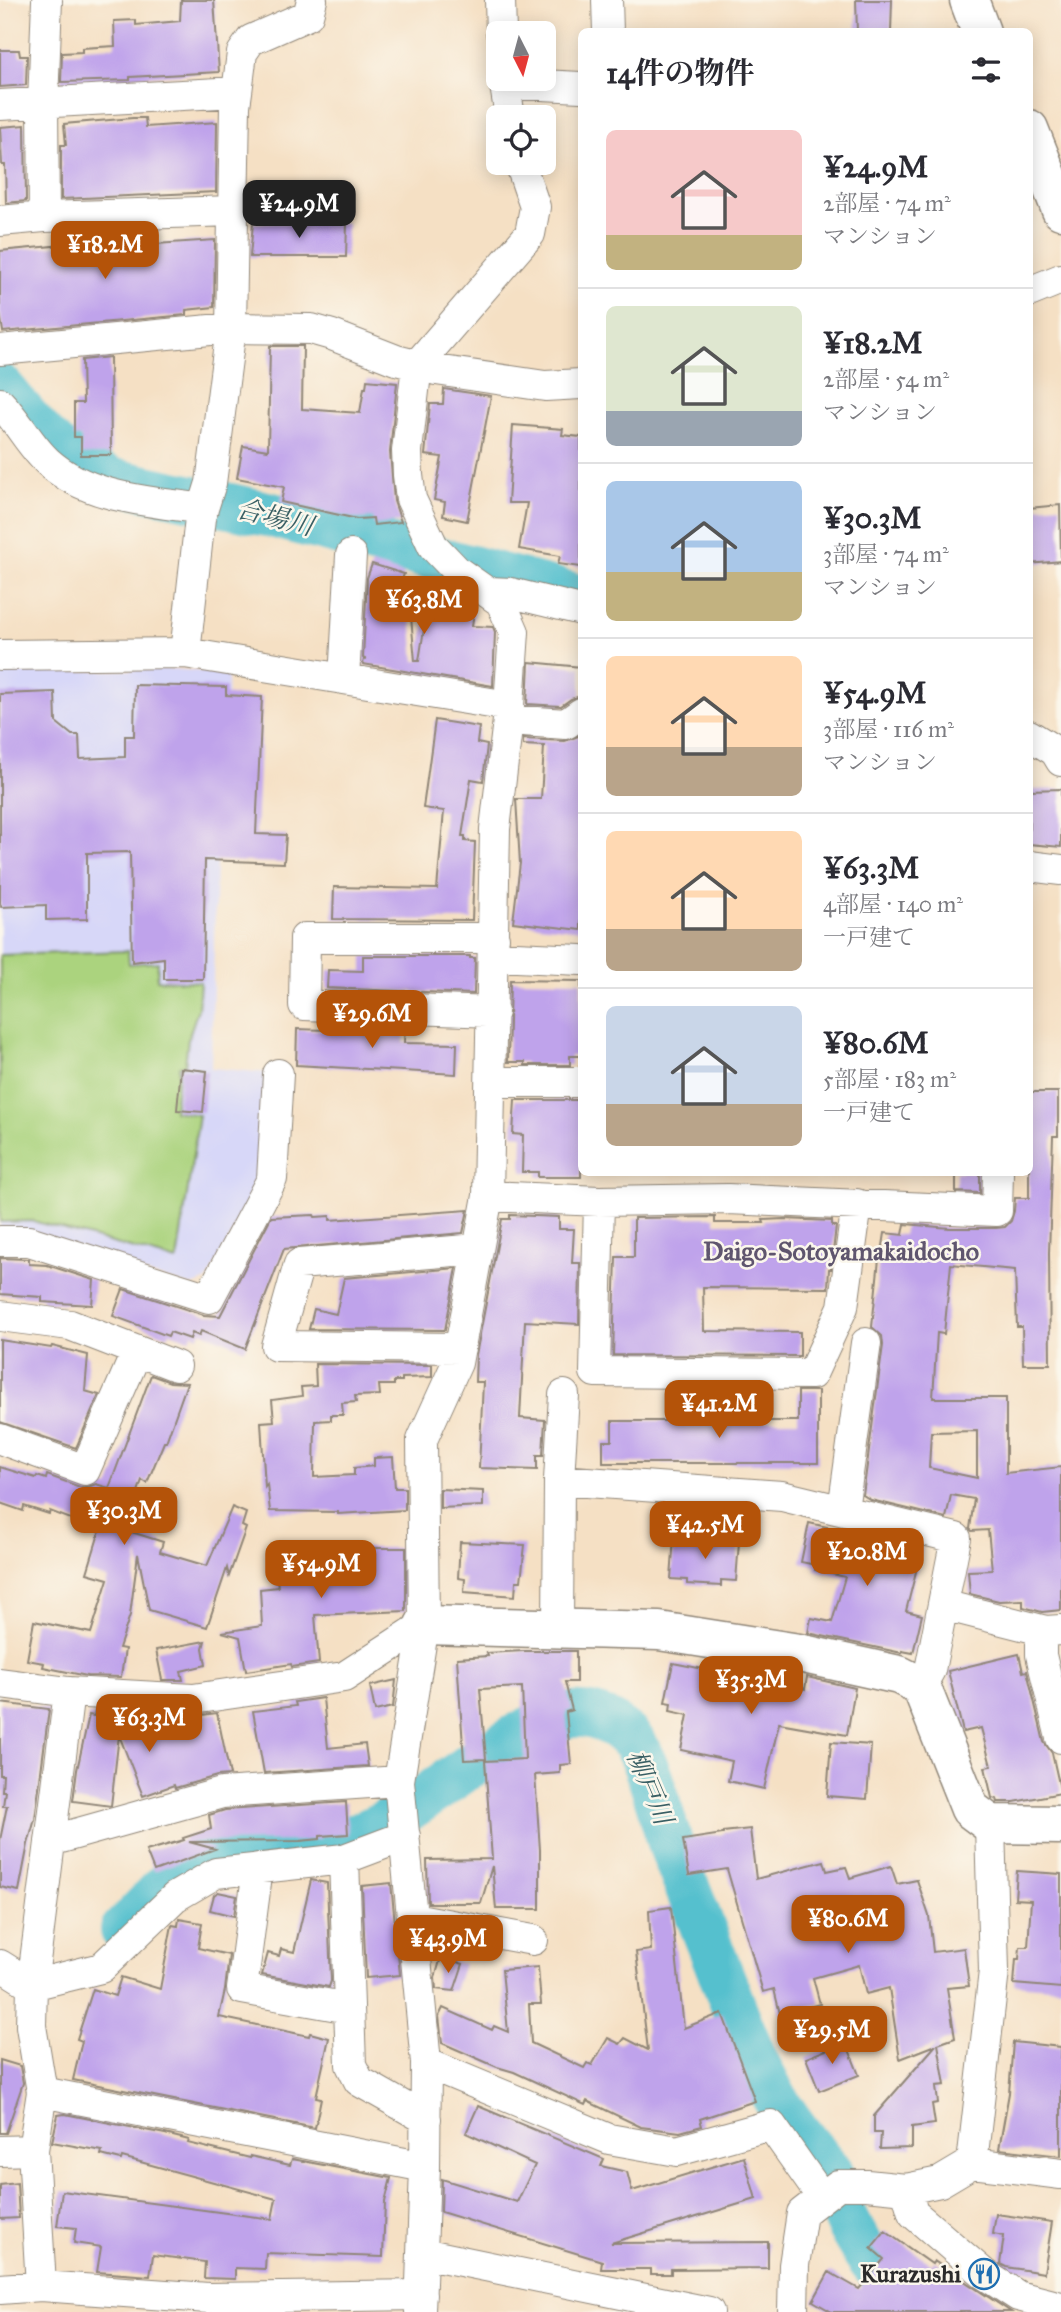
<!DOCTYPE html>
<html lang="ja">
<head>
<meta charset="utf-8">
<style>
  body { margin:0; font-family:"IM FELL Great Primer","Noto Serif JP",serif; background:#f7f7f7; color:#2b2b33; height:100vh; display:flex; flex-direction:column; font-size:26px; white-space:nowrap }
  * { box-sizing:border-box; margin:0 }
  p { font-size:23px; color:#7c7c81 }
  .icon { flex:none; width:38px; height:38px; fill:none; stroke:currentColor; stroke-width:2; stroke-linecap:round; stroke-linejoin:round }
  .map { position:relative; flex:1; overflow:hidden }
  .drawer { position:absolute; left:578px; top:28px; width:455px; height:1148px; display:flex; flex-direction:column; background:#fff; border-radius:10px; box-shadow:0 4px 18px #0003 }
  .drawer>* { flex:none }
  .needle { width:46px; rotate:174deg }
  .controls { position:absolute; left:486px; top:21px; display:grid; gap:14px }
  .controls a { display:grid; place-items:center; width:70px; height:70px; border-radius:10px; background:#fff; box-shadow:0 4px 18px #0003; font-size:35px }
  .price { position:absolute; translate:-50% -60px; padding:0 16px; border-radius:14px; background:#b45309; color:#fff; font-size:23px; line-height:46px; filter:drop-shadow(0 2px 4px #0008) }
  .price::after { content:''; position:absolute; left:50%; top:42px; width:21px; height:16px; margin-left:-10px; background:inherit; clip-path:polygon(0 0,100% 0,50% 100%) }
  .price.current { background:#222; color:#fff }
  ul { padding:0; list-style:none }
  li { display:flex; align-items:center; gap:21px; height:175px; padding:0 28px }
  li+li { border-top:2px solid #e1e1e2 }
  li span { display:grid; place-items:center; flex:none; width:196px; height:140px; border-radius:10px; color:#555 }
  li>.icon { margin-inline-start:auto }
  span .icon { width:84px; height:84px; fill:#fffc; stroke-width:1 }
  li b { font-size:30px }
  h2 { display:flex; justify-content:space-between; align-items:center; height:84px; padding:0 28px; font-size:30px }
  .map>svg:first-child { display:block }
</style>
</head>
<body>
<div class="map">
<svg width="1061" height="2312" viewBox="0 0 1061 2312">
  <rect width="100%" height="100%" fill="#fbf7ec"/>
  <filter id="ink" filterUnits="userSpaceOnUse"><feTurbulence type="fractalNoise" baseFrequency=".0143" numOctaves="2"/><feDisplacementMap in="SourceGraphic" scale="14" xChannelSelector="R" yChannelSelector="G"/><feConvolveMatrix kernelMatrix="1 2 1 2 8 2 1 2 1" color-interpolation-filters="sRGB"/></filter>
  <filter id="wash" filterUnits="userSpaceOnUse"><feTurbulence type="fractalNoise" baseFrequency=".00686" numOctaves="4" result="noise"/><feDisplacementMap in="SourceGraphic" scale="28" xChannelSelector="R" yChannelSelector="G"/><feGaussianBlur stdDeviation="1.57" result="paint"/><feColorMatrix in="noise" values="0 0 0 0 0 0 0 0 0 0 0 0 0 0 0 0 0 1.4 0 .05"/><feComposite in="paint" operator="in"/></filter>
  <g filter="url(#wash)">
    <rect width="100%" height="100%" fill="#f5e0c4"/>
    <!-- built -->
    <path fill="#d7d7f8" d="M174 669 228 674 223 824H217L211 1068 270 1073 267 1170 207 1280 192 1286 0 1234V673Z"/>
    <!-- green -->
    <path fill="#abd37e" stroke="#6b7f54" stroke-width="2" d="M128 951 129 964 158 962 157 980 200 982 198 1009 188 1039 185 1065 179 1066 174 1111 199 1115 177 1261 33 1221 0 1222V955Z"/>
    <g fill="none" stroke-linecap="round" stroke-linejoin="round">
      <!-- river -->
      <path stroke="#54c0ce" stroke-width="46" d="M0 386C35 427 60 463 113 481L272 515 569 594
        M123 1930 175 1876 193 1863 342 1841C400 1823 448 1778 500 1746 522 1733 546 1718 572 1715 595 1713 619 1724 633 1742 649 1763 662 1818 671 1846 686 1885 702 1925 717 1964 732 2001 745 2040 763 2076 779 2110 806 2144 830 2171 830 2189 837 2202 845 2218 867 2260 885 2286 926 2312"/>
    </g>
    <g id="blocks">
      <!-- building -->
      <path fill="#bfa3eb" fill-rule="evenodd" d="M181 0H214L219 72 130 77V80L61 82 62 53 82 52V48L115 46 114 21 136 20V25L180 21Z
        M856 0H892L891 32H857Z
        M0 50H19L20 56H27L26 85 0 87Z
        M133 118H145L146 127 217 122 216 192 61 199V145H66L64 124Z
        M25 125 26 201 6 203 5 165H2L0 127Z
        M253 223H347L346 257H250Z
        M156 231V244L215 240 214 307 186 310V315L3 332 0 313V251L74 244V241L96 240 95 233Z
        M270 346H303L302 409 360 413 364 388H366L367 380 397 383 390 452 394 501 401 522 374 525 373 518 357 519 281 502 284 487 237 478 243 446 268 450Z
        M110 357 111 455H81V437H74V403H83L82 360Z
        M444 389 491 396 467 521 443 516 445 502 434 500 442 457 425 455 430 404H443Z
        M513 425 563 429 562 435 581 437V567L558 564 560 556 519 549 527 503H508Z
        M1060 505 1061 561 1029 564V508Z
        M372 564 404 574 398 591 404 593 399 608H406V616L411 617 415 661H419L427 610 474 612 472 626 493 627 495 632 493 686 363 664 364 659 367 660 363 658 367 578Z
        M529 662 581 667V696L571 699 561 706 527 704Z
        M135 685 226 687V695L262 697 256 834 286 835 284 863 205 860 203 979H164V958L132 962 130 852 87 853V919L46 920V905L1 907 0 903V694L55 692 56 722 72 735H79L80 759 125 757V736H134Z
        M435 720 479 727 477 743 487 745 483 781 471 779 462 836H465V841L475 842 472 920 333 919 334 887 437 889 444 811 423 808Z
        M581 735V864L579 905 581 906V930L513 922 520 863 516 799H541L544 746 523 745V739L565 741Z
        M1061 789V847L1029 844V790Z
        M363 956H470V958H475L474 994 327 988 328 970 363 971Z
        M510 980 581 981V1056H570V1065H525V1062H508Z
        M326 1023 405 1026 404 1043 457 1044 456 1074 296 1065 297 1029 325 1030Z
        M181 1068 207 1071 203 1112 177 1110Z
        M1029 1092H1058V1136H1053L1049 1253 1050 1364H1023L1022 1327H1017L1015 1270 951 1264 944 1334 937 1333 933 1398H1006V1473L1061 1467V1610L1042 1612 1023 1607V1600L999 1601 970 1594 968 1571 992 1570 988 1530 972 1531 970 1529 974 1499 951 1495 946 1518 871 1500 863 1495 883 1345 882 1336 872 1327 879 1259H881L885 1233 903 1235 905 1224 950 1228H996L1005 1227 1011 1221 1014 1211 1015 1198H1029ZM977 1431V1478L929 1468 931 1432Z
        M515 1100H581V1177H538V1172H522L523 1135 513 1134Z
        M956 1172H980V1193L956 1192Z
        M468 1210 463 1233 284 1249 245 1349 201 1331 199 1336 192 1333 190 1339 170 1332 168 1336 113 1316 123 1289 204 1315 220 1316 271 1217 314 1215 315 1217 330 1216V1220Z
        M510 1215 559 1217V1229H574L572 1263H580L579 1324 525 1321 520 1418 545 1420 543 1455H537V1470L479 1468 483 1382H475L476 1355 502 1219H510Z
        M715 1217V1223H764L763 1220 784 1219 832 1221V1226H836L831 1269H829L828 1288 703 1287 704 1331 800 1332V1356L613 1355 616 1257H634V1218Z
        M0 1258 27 1259H29V1264L47 1265 94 1280 92 1305 42 1302V1297L0 1294Z
        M457 1268 445 1330 309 1329 314 1309 336 1314 344 1278Z
        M0 1340 51 1348 52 1346 88 1355 85 1391 99 1395 76 1448 0 1422Z
        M315 1364 432 1365V1377L402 1378V1381H394V1385H379L380 1395 355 1396 356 1402 342 1403 343 1415H331V1420L315 1421 314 1477 354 1475V1468L374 1466V1458L393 1457 395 1488H405V1510L338 1514V1512L270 1511 267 1484 265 1487 261 1422 274 1421 272 1400 302 1396 301 1387 316 1386Z
        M151 1375 170 1382 187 1383 166 1442H164L147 1483 142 1480 125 1530 163 1542 160 1552 207 1566 232 1507 246 1513 242 1526 246 1528 229 1576 227 1568 207 1627 149 1610 138 1554 130 1615 119 1648 125 1649 121 1677 87 1676 43 1667 44 1663 27 1660 34 1621 91 1633 108 1579 87 1573 100 1530 50 1511 49 1514 24 1506 23 1511 0 1503V1467L36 1478 37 1476 46 1479 47 1475 80 1487H88L96 1484 109 1488Z
        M798 1391H818V1463H603V1441H612V1421H798Z
        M440 1489 483 1491V1506L440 1508Z
        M809 1523 922 1548 906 1611 922 1615 913 1653 902 1651V1653L808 1633 811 1618 832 1622 845 1577 815 1570 816 1565 801 1562Z
        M674 1537 739 1542 736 1581 721 1580V1586L687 1584V1580L671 1579Z
        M460 1542 525 1545 521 1581H516L515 1596 464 1592 465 1579 458 1578Z
        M337 1548H406V1611L315 1615 319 1663 292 1667 291 1664 246 1671 240 1637 222 1632 262 1626 260 1589 278 1587 274 1556Z
        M205 1641 203 1648 206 1665 181 1671 183 1680H162L156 1650Z
        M524 1651H576V1682H565L572 1710 566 1712 571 1764 560 1765V1773L535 1775 540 1850V1909H496L492 1866 481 1903H428L427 1860 492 1859 485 1761 525 1759 522 1687 480 1689 486 1759 464 1760 457 1658 488 1656 487 1653Z
        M1019 1654 1023 1672 1027 1671 1044 1742 1052 1753 1061 1793 1014 1802H998L997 1799 992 1798 985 1767 991 1766 981 1728 963 1732 948 1671Z
        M673 1663 805 1689 807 1677 855 1688 847 1735 779 1723 764 1789 728 1781 732 1761 681 1750 688 1715 670 1711 671 1703 665 1702Z
        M396 1680 393 1707 375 1711 370 1686Z
        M323 1698 328 1748 365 1744 368 1766 264 1773 253 1711 296 1706 295 1702Z
        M0 1703 49 1709 35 1819 28 1844 19 1891 0 1887V1840L7 1806H3L5 1791H2L3 1775H0Z
        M95 1711 120 1714 118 1726 217 1713 230 1775 217 1776 175 1788 174 1785 143 1796 119 1735 111 1806 73 1801 77 1770 89 1715 94 1716Z
        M831 1742 871 1745 867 1799 827 1796Z
        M346 1802 348 1834 320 1836V1839L300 1841 189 1842 215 1849 154 1871 146 1851 184 1840 183 1838 211 1829 209 1815 225 1810Z
        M750 1829 756 1879 824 1861 827 1871 846 1867 850 1878 891 1866 897 1884 917 1880 929 1916 933 1952 964 1948 969 1986 947 1988 955 2038 938 2044 945 2085 936 2086 938 2103 932 2104 935 2124 912 2127V2148L880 2149 881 2133H874V2116L936 2045 900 2059 889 1988 866 1994 859 1965 813 1978 820 2004 780 2014 774 1989 763 1992 727 1869 689 1875 683 1840 723 1834V1832Z
        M1017 1871 1061 1874V1988L1014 1984 1016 1959H1019L1020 1947H1028L1031 1900 1015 1899Z
        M311 1880 327 1883 331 1981 329 1987 262 1975 268 1953 279 1956 281 1949 294 1952Z
        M391 1883 400 1975 366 1978 362 1886Z
        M218 1892 237 1896 234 1916 210 1910 214 1895Z
        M671 1907 684 2028 722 2013 755 2101 700 2119 702 2126 680 2132 641 2127 587 2101 585 2105 514 2072 497 2067 442 2043 439 2016 443 2008 492 2030 494 2026 508 2032 502 1970 538 1967 541 2004H529L531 2043 584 2068 587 2063 592 2065 608 2038 620 2044 625 2038 648 2050 636 1952 651 1950 649 1910Z
        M179 1919 202 1923 198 1948 229 1955 225 1990 219 2017 309 2036 310 2033 329 2038 316 2097 321 2098 315 2128 73 2080 82 2041 77 2039 93 1989 115 1996 121 1977 160 1989 172 1925 178 1926Z
        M441 1957 463 1964 454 1991 436 1989 435 1978Z
        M846 2042 859 2075 819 2091 806 2058Z
        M1013 2042 1061 2047V2156L999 2149 1009 2093Z
        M0 2060 20 2066 23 2083 6 2133H0Z
        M478 2106 604 2159 601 2166 627 2172 632 2191 744 2157 756 2199 611 2243 768 2242V2268L671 2269V2274H651V2269H601L602 2261 441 2212 442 2179 517 2202 535 2165 466 2133Z
        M65 2114 165 2134 189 2140 188 2143 250 2158V2156L290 2165 292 2159 391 2178 385 2202 383 2257 266 2253 265 2269 235 2268V2279L204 2278 205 2262 153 2255 150 2276 97 2272 101 2247 74 2243 76 2228 57 2226 62 2191 272 2219 276 2199 122 2157 121 2160 101 2155 102 2151 52 2142 58 2115Z
        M17 2183 19 2218 0 2219V2185Z
        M996 2214 1052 2222 1044 2273 1006 2267 1000 2264 1004 2236 993 2234Z
        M885 2231 932 2264 934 2261 1011 2312H832L813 2301 829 2272 859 2289 884 2259 871 2248Z"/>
    </g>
  </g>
  <g filter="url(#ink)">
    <use href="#blocks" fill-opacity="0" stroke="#908678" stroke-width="2"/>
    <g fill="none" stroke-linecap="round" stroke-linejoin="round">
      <!-- street casing -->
      <g stroke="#908678" stroke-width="32">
        <path id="street" d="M500 0 501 33
          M607 0 608 32
          M504 79 510 117
          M504 85H542L581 87
          M237 92 242 53 251 40 308 15 312 0
          M0 105 237 92 235 106 231 328 211 483 200 518 185 653
          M44 217 233 211
          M0 221 44 217 43 103 47 0
          M1029 292 1061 279
          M0 350 231 328 311 329 332 335 396 360 436 370 545 386 581 384
          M0 403C18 421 30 446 48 462 89 499 151 501 203 509
          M489 592 511 593 581 610
          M0 655 185 653 509 706
          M344 679 351 555
          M508 720 566 724 581 713
          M1029 735 1055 751 1061 761
          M1029 866 1061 870
          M494 956 581 960
          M493 1012 304 1005 305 938H494
          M491 1082H581
          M488 1196 599 1201 728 1199 997 1211 998 1172
          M599 1201 595 1372 812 1374 843 1307 857 1204
          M0 1241H29L209 1298 272 1179 278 1074
          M0 1316 70 1325 176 1366
          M460 1348 276 1346 299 1264 478 1249
          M0 1439 85 1470 137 1351
          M559 1480 564 1395
          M843 1510 866 1343
          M943 1605 1046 1631
          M558 1630 559 1480 782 1496 956 1538 930 1670 921 1686
          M1061 1630 1046 1631 1041 1641V1655L1061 1738
          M0 1683 69 1692 193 1699 344 1677 424 1625
          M50 1841 222 1793 399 1781
          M344 1859 351 2065 359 2081 426 2119
          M258 1868 242 1989 349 2008
          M413 1918 533 1940
          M0 1965 32 1985 101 1968 175 1897 216 1873 344 1859 405 1836
          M426 2063 609 2139 677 2151 771 2125 821 2196
          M42 2092 425 2167
          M0 2151 33 2150
          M972 2163 994 1971 990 1824
          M906 2189 913 2213 984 2274 1018 2296 1061 2307
          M422 2253 709 2312
          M41 2286 33 2150 42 2092 31 2026 32 1985 69 1692
          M0 2289 41 2286 208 2298 421 2295
          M420 2312 425 2167 426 2063 399 1781 424 1625 422 1440 457 1363 488 1196 495 829 508 720 514 632 501 602 457 571 433 546 411 499 408 475 407 451 417 365 530 234 535 207 520 163
          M793 2312 794 2265 802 2213 838 2185H867L906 2189 940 2182 972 2163 1061 2174"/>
      </g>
      <!-- secondary casing -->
      <g stroke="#908678" stroke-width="41">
        <path id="secondary" d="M969 0 981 32
          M1029 129 1061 210
          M424 1625 659 1631 799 1653 899 1675 921 1686 970 1809 990 1824 1061 1825"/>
      </g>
      <!-- street -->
      <use href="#street" stroke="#fff" stroke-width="30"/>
      <!-- secondary -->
      <use href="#secondary" stroke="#fff" stroke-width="38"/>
    </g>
  </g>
  <!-- icons -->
  <defs>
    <g id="restaurant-ring" transform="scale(1.575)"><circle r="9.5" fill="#fbf7ec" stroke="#1f6fb2" stroke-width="1.5"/><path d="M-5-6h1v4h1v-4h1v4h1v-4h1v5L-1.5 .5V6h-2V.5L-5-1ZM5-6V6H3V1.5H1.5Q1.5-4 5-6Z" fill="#1f6fb2"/></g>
  </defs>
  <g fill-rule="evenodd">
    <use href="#restaurant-ring" x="984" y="2274"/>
  </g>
  <g text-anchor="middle" stroke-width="5" stroke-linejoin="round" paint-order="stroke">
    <!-- poi labels -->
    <g font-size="24" font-weight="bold" fill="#2b2b2b" stroke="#fbf7ec" text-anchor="end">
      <text x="961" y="2282">Kurazushi</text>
    </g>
    <!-- water labels -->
    <g font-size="26" font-style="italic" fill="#395f64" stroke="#fbf7ec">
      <text transform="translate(275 517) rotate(14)" y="9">合場川</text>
      <text transform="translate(650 1787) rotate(67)" y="9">柳戸川</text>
    </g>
    <!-- neighbourhood labels -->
    <g font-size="26" font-weight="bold" fill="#5f556e" stroke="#fbf7ec">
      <text x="841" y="1260">Daigo-Sotoyamakaidocho</text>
    </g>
  </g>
</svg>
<div class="controls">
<a><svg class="needle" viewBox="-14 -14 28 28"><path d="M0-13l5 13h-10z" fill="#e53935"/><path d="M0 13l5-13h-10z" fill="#7c7c81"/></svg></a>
<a><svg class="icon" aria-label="locate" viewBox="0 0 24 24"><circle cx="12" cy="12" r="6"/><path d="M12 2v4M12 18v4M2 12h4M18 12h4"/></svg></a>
</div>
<b class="price current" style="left:299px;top:240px">¥24.9M</b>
<b class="price" style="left:105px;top:281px">¥18.2M</b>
<b class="price" style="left:424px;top:636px">¥63.8M</b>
<b class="price" style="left:372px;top:1050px">¥29.6M</b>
<b class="price" style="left:719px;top:1440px">¥41.2M</b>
<b class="price" style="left:124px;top:1547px">¥30.3M</b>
<b class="price" style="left:705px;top:1561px">¥42.5M</b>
<b class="price" style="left:867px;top:1588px">¥20.8M</b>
<b class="price" style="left:321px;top:1600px">¥54.9M</b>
<b class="price" style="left:751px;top:1716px">¥35.3M</b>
<b class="price" style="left:149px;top:1754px">¥63.3M</b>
<b class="price" style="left:848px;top:1955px">¥80.6M</b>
<b class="price" style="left:448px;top:1975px">¥43.9M</b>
<b class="price" style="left:832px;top:2066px">¥29.5M</b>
<section class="drawer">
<h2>14件の物件<svg class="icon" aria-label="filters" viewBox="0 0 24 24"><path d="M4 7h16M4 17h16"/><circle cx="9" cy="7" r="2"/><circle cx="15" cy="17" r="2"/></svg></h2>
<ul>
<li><span style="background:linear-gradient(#f6c9c9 75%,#c2b280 0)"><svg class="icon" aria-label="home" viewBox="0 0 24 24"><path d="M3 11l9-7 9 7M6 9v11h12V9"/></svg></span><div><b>¥24.9M</b><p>2部屋 · 74 m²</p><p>マンション</p></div></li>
<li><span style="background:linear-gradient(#dfe7d0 75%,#9aa5b1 0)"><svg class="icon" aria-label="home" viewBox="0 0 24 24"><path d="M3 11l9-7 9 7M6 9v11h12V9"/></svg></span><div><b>¥18.2M</b><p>2部屋 · 54 m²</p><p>マンション</p></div></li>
<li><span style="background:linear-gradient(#a9c7e8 65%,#c2b280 0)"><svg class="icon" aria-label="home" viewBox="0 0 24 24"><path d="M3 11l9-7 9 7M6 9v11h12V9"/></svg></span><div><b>¥30.3M</b><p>3部屋 · 74 m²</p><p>マンション</p></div></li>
<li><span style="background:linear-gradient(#ffd9b3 65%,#b9a48a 0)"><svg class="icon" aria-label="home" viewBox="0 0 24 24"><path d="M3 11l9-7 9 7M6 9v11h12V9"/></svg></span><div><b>¥54.9M</b><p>3部屋 · 116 m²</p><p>マンション</p></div></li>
<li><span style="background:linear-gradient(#ffd9b3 70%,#b9a48a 0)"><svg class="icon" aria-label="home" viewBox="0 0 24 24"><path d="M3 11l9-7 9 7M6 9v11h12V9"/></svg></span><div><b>¥63.3M</b><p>4部屋 · 140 m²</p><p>一戸建て</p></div></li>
<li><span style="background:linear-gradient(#c9d6e8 70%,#b9a48a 0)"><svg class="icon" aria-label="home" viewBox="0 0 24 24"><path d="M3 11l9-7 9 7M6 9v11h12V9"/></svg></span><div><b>¥80.6M</b><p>5部屋 · 183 m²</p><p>一戸建て</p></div></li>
</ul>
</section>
</div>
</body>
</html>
